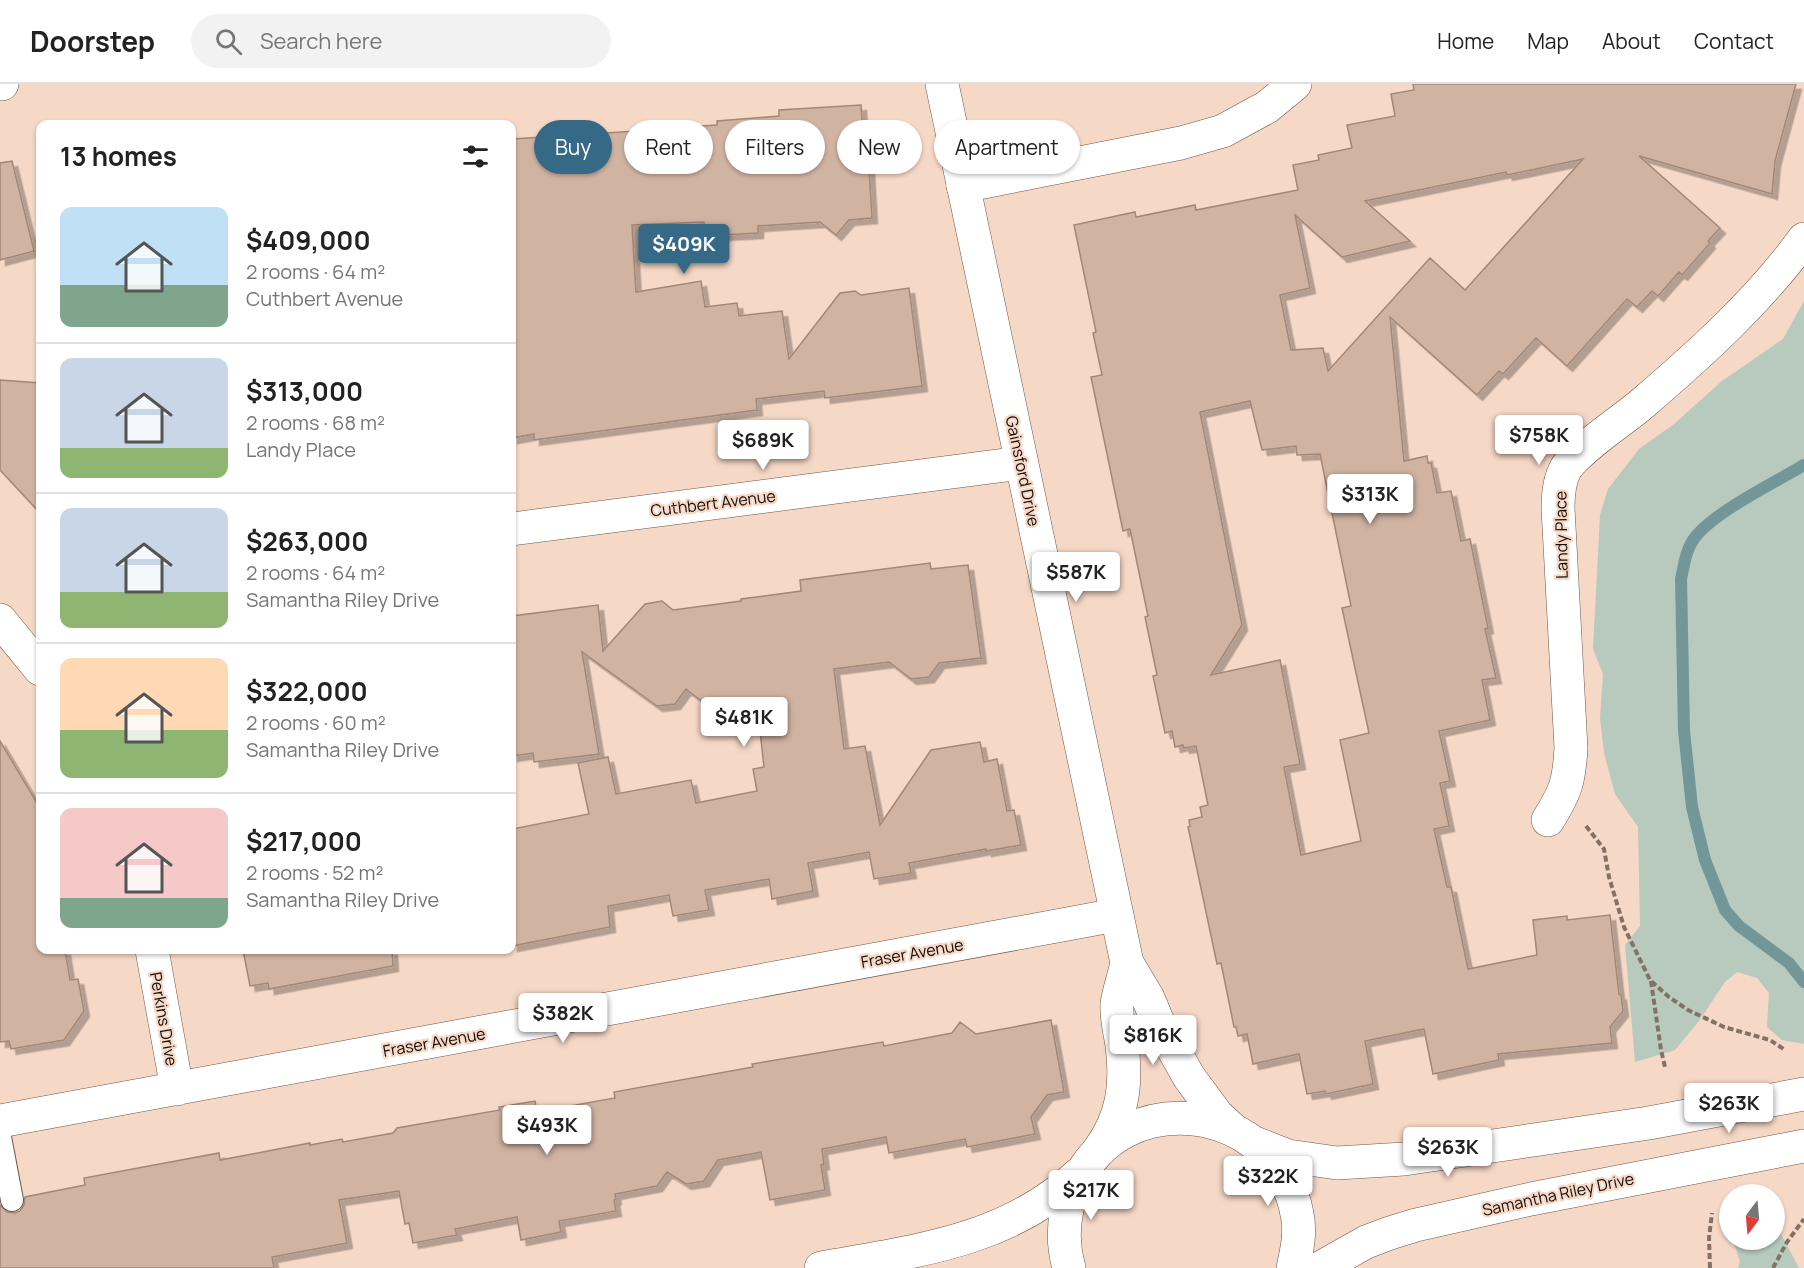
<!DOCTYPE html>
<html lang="en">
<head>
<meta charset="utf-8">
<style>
  body { margin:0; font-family:Manrope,sans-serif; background:#f2f2f2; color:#222; height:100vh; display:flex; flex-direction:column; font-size:22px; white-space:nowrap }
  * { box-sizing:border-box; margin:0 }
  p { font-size:20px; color:#767676 }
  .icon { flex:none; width:33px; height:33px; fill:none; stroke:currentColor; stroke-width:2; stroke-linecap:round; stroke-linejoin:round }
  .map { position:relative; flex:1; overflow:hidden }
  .panel { position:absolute; left:36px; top:36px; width:480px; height:834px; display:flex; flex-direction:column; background:#fff; border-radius:12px; box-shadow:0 2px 4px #0004 }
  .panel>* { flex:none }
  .top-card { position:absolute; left:534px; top:36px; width:570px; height:54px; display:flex; gap:12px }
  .needle { width:39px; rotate:196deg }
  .controls { position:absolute; left:1719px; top:1100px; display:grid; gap:12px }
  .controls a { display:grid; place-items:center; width:66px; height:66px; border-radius:50%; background:#fff; box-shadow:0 2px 4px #0004; font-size:30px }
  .price { position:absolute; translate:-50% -51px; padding:0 14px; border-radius:6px; background:#fff; color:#222; font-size:20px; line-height:39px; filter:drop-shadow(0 2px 3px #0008) }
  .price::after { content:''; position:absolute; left:50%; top:36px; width:18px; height:14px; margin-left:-9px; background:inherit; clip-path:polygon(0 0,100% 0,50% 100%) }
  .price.on { background:#366986; color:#fff }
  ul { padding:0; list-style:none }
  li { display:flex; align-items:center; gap:18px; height:150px; padding:0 24px }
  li+li { border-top:2px solid #e0e0e0 }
  li span { display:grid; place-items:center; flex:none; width:168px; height:120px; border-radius:12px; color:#555 }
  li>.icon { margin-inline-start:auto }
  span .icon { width:72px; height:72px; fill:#fffc; stroke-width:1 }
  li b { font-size:26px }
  h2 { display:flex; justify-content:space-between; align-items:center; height:72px; padding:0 24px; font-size:26px }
  .tag { padding:0 21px; border-radius:27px; background:#fff; box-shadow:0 2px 4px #0004; font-size:21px; line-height:54px }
  .tag.on { background:#366986; color:#fff }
  header { display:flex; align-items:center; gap:36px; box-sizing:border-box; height:84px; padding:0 30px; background:#fff; border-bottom:2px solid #e0e0e0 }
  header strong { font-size:28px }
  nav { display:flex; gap:33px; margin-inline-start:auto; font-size:21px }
  .search { width:420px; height:54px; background:#f2f2f2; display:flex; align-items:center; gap:15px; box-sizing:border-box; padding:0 21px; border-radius:33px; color:#767676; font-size:22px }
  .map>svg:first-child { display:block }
</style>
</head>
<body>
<header>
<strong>Doorstep</strong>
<div class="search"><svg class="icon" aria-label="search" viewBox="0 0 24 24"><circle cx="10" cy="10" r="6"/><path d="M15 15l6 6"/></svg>Search here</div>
<nav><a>Home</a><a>Map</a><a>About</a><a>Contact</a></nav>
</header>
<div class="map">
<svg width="1804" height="1184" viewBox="0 0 1804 1184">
  <defs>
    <filter id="shadow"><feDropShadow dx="5.5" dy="5.5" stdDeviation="0" flood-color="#0004"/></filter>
  </defs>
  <rect width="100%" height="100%" fill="#f6d8c6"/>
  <!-- green -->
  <path fill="#b8c9bd" d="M1804 217V960L1782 956 1767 943 1769 909 1757 894 1737 888 1725 898 1699 937 1675 966 1635 978 1625 861 1640 842 1638 743 1615 710 1604 669 1600 634 1603 590 1593 565 1600 431 1608 405 1639 365 1674 340 1722 297 1783 255Z
    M1775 1147 1780 1148 1799 1184H1738L1740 1178 1734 1159 1739 1155H1774Z"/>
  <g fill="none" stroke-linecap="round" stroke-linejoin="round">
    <!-- stream -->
    <path stroke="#739798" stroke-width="12" d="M1804 381C1774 399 1718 426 1696 452 1686 464 1684 481 1681 495L1684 647 1692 723 1705 776 1725 826 1739 842 1789 879 1804 898"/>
  </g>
  <!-- building -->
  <path fill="#d1b3a2" stroke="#a38777" stroke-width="1.5" fill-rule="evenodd" filter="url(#shadow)" d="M1413 0H1796L1775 77 1772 110 1639 72 1720 144 1708 157 1710 159 1682 191 1679 188 1658 212 1652 207 1637 223 1627 215 1567 282 1536 254 1503 290 1499 287 1477 311 1390 233 1404 377 1427 372 1428 379H1431L1437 409 1451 407 1461 457 1470 455 1488 544 1485 545 1496 594 1482 596 1490 636 1439 647 1450 697 1440 699 1449 742 1434 745 1447 803H1451L1468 885 1537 871 1533 836 1567 832V836L1610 831 1619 910 1621 911 1623 927 1610 943 1612 959 1498 970 1499 976 1433 990 1424 945 1365 957 1373 1000 1326 1010 1325 1007 1307 1010 1299 970 1253 980 1247 950 1238 952 1236 943H1234L1221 879 1217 880 1188 743 1190 742 1189 736 1202 733 1200 723 1208 721 1196 662 1184 664 1183 661 1175 663 1172 647 1165 649 1153 592 1157 591 1145 533 1148 532 1130 445 1123 447 1091 293 1102 291 1093 249 1096 248 1074 141 1135 128 1136 133 1195 121 1196 126 1298 106 1293 81 1319 76 1318 71 1352 64 1347 41 1395 32 1391 10 1414 6ZM1583 75 1465 206 1430 174 1328 287 1323 264 1291 266 1280 211 1310 204 1295 131 1342 173 1410 157 1365 117 1506 88 1507 91ZM1250 317 1262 366 1296 362 1297 371 1320 370 1351 522 1342 524 1369 649 1340 656 1361 757 1301 771 1284 683 1300 680 1280 576 1211 591 1242 541 1200 328Z
    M861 21 864 67H868L872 134 849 136 836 151 820 138 758 142V149L704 152V138L632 141 636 208 701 197 705 223 737 219 739 232 782 227 789 275 840 209 855 207 861 211 909 204 922 302 825 314 824 307 756 315 757 326 534 356V350L512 354V55L636 47 637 51 701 48V42L717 41V37L779 32V26Z
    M12 77 34 167 0 176V79Z
    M0 296 40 299V429L0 386Z
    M930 479 931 485 968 481 981 574 939 579 929 593 911 595 889 578 834 585 844 665 865 662 880 741 931 666 980 658 984 678 997 675 1007 727 1014 726 1021 761 986 767V765L909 779 911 789 874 795 869 768 808 779 813 807 772 815 769 795 705 806 709 826 673 832 669 811 608 822 610 843 512 862V745L589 730 578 679 608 673 616 710 691 696 696 719 757 707 753 685 764 683 757 620H754V617L709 623 686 605 675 620 657 622 582 568 599 670 534 678 533 669 512 672V532L598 521 603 567 645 520 662 517 673 526 741 517V515L801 507 800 496Z
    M0 657 40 724V866H65L70 896 78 895 84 927 64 956 11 965 9 957 0 958Z
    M243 866H392L393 882 269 905 268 899 250 902Z
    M1051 936 1064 1008 1047 1011 1031 1033 1035 1050 967 1063 965 1055 889 1069 886 1053 822 1065 824 1080 821 1081 825 1106 770 1116 761 1068 718 1076 704 1097 686 1100 667 1088 657 1102 615 1110 616 1115 614 1116 616 1127 559 1137 561 1148 521 1156 517 1133 455 1145 457 1151 413 1159 409 1139 405 1140 399 1107 339 1116 347 1159 272 1173 274 1184H0V1121L7 1128 15 1129 20 1127 24 1121 25 1113 85 1101 84 1094 219 1069 220 1076 310 1059V1061L342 1055 343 1058 393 1049 397 1044 500 1026 499 1023 535 1017 537 1028 615 1014 614 1008 753 983 752 980 883 958 884 962 952 949 960 938 976 950Z"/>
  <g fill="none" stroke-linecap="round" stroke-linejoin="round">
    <!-- service casing -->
    <g stroke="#6f5546" stroke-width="24">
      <path id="service" d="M0 1053 12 1116"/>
    </g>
    <!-- minor casing -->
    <g stroke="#6f5546" stroke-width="34">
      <path id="minor" d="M0 0H2
        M963 102 1181 59 1223 47 1267 23 1295 0
        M512 445 1021 379
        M0 536 40 585
        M1548 736C1566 707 1569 698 1571 664L1558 424C1558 411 1559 396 1566 384 1581 363 1622 337 1643 319 1701 269 1759 217 1804 155
        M152 866 177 1005
        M0 1037 1116 831"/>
    </g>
    <!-- tertiary casing -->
    <g stroke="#6f5546" stroke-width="34">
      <path id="tertiary" d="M942 0 1127 879 1148 914 1158 938 1189 993 1217 1031 1231 1044
        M1099 1066C1123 1033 1127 1001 1122 961 1120 948 1116 933 1117 920 1119 906 1124 893 1127 879"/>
    </g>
    <!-- secondary casing -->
    <g stroke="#6f5546" stroke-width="34">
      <path id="secondary" d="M1255 1059 1288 1072 1337 1079 1404 1075 1649 1039 1804 1010
        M821 1184C915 1167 1006 1158 1079 1090
        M1069 1184C1061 1155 1063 1127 1076 1100 1123 998 1277 1020 1297 1130 1301 1148 1297 1166 1293 1184
        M1320 1184 1366 1158 1390 1149 1416 1141 1531 1115 1804 1062"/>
    </g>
    <!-- path -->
    <path stroke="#847165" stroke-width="4" stroke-dasharray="6 3" stroke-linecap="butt" d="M1586 742 1604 765 1609 793 1624 843 1650 896 1669 913 1688 926 1724 943 1770 956 1785 966
      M1651 897 1661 966 1665 983
      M1710 1184 1709 1154 1712 1129
      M1773 1184 1787 1158 1804 1135"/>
    <!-- service -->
    <use href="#service" stroke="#fff" stroke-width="22"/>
    <!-- minor -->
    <use href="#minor" stroke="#fff" stroke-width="33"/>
    <!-- tertiary -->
    <use href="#tertiary" stroke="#fff" stroke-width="33"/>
    <!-- secondary -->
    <use href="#secondary" stroke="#fff" stroke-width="33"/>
  </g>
  <g text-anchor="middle" stroke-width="4.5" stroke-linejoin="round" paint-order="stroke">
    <!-- street labels -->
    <g font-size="16" fill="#140b05" stroke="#f6d8c6">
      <text transform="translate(1023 387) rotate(78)" y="6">Gainsford Drive</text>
      <text transform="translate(713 419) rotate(-7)" y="6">Cuthbert Avenue</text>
      <text transform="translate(1561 451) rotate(-91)" y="6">Landy Place</text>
      <text transform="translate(912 869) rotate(-10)" y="6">Fraser Avenue</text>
      <text transform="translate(164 935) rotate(80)" y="6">Perkins Drive</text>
      <text transform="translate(434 958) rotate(-10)" y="6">Fraser Avenue</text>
      <text transform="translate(1558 1110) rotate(-12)" y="6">Samantha Riley Drive</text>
    </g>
  </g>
</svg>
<div class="controls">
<a><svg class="needle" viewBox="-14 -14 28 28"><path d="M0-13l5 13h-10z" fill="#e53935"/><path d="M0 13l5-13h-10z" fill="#767676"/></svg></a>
</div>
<b class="price on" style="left:684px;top:191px">$409K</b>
<b class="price" style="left:1539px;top:382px">$758K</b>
<b class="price" style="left:763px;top:387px">$689K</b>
<b class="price" style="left:1370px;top:441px">$313K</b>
<b class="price" style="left:1076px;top:519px">$587K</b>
<b class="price" style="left:744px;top:664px">$481K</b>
<b class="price" style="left:563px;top:960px">$382K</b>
<b class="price" style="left:1153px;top:982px">$816K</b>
<b class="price" style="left:1729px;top:1050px">$263K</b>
<b class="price" style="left:547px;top:1072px">$493K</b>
<b class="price" style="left:1448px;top:1094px">$263K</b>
<b class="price" style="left:1268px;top:1123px">$322K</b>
<b class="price" style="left:1091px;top:1137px">$217K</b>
<div class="top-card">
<a class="tag on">Buy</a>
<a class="tag">Rent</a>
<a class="tag">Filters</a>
<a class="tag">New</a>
<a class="tag">Apartment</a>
</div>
<section class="panel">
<h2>13 homes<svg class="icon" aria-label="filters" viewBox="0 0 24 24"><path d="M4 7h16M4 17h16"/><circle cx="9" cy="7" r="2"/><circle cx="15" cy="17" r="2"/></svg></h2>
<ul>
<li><span style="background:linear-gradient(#bfe0f5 65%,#7fa58c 0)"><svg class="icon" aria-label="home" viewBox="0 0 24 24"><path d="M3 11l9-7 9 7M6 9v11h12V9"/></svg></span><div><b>$409,000</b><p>2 rooms · 64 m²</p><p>Cuthbert Avenue</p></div></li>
<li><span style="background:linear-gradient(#c9d6e8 75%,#8fb573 0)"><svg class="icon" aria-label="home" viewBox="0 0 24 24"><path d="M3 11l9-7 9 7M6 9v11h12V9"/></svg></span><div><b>$313,000</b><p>2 rooms · 68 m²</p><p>Landy Place</p></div></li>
<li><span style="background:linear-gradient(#c9d6e8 70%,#8fb573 0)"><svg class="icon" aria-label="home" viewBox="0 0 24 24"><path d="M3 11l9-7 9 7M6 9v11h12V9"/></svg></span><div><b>$263,000</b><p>2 rooms · 64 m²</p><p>Samantha Riley Drive</p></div></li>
<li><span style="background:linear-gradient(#ffd9b3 60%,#8fb573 0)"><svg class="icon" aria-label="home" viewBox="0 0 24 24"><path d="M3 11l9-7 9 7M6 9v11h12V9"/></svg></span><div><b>$322,000</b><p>2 rooms · 60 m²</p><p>Samantha Riley Drive</p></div></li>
<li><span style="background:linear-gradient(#f6c9c9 75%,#7fa58c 0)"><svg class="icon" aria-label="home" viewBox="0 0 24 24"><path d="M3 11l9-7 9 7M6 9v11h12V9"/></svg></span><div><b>$217,000</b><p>2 rooms · 52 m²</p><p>Samantha Riley Drive</p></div></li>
</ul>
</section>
</div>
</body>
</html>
